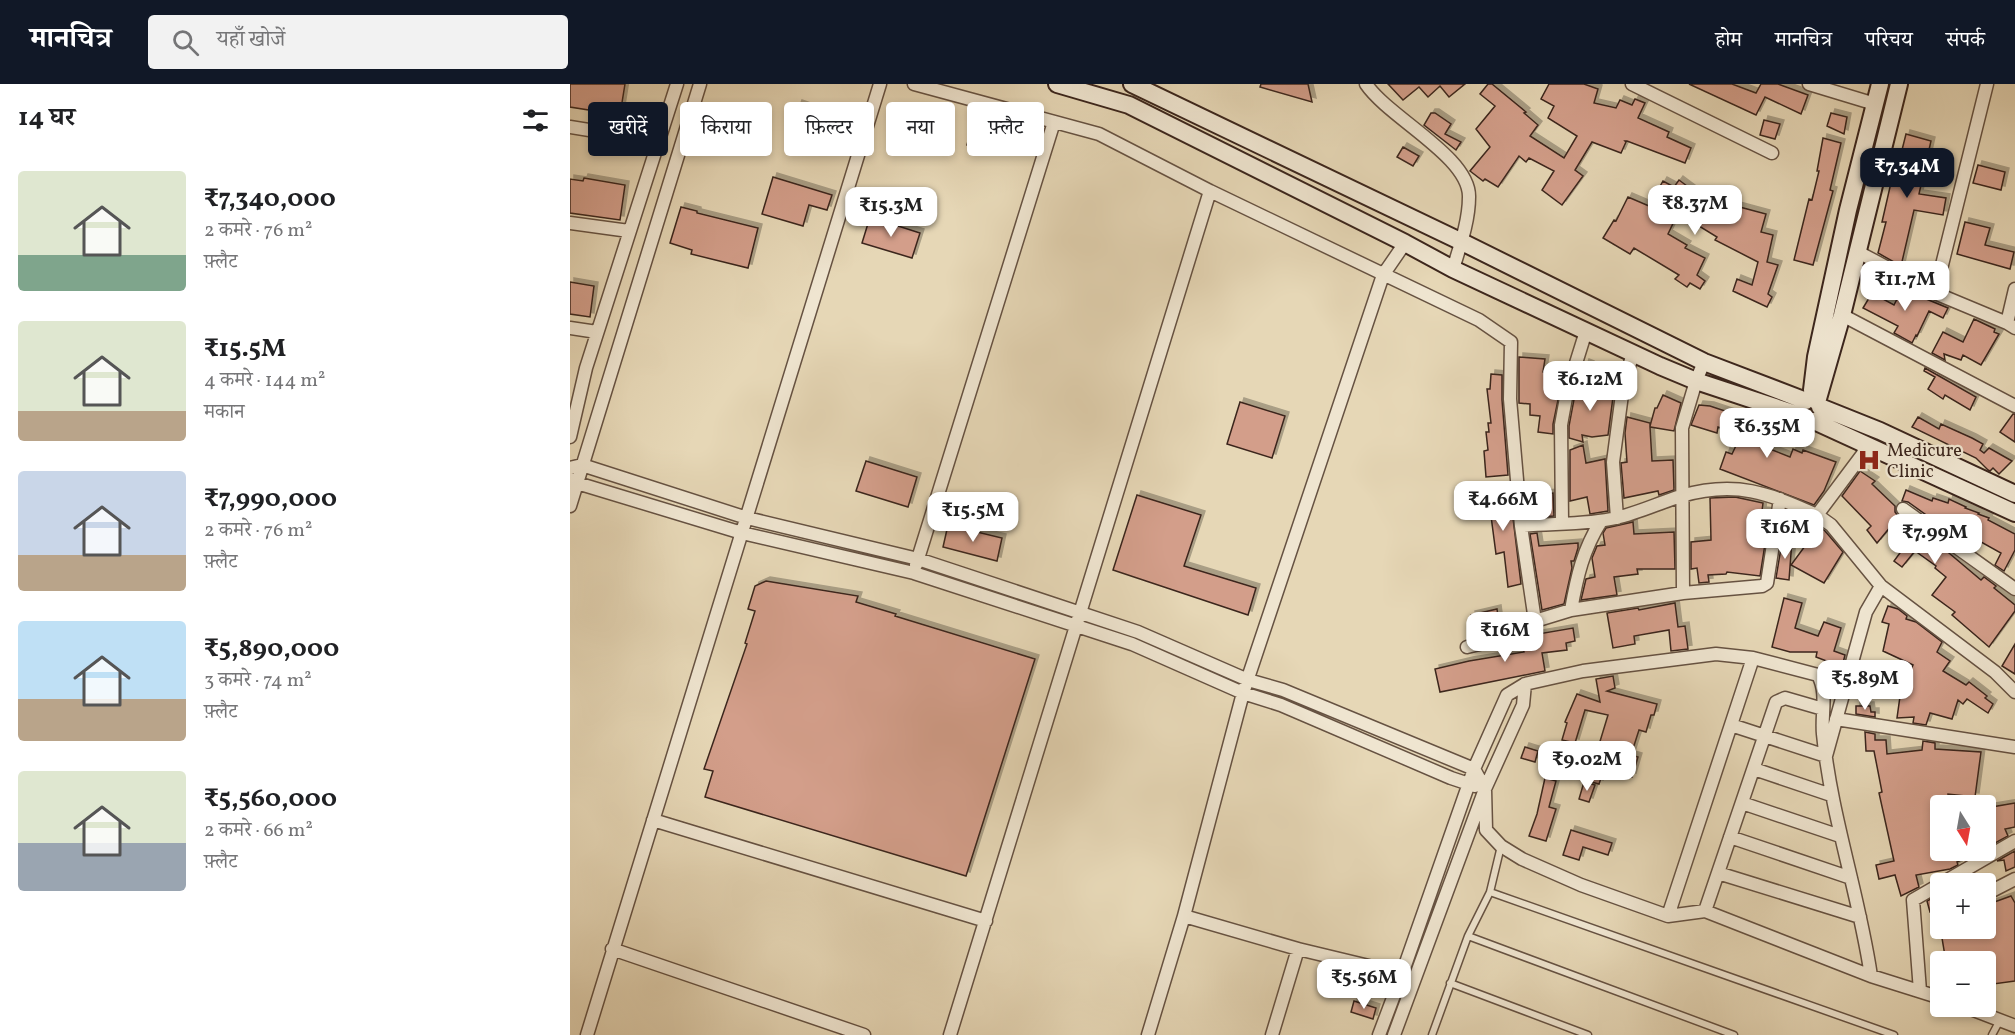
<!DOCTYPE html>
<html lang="hi">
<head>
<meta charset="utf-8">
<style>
  body { margin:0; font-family:Vollkorn,"Noto Serif Devanagari",serif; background:#f2f2f2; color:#202124; height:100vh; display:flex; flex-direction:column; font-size:22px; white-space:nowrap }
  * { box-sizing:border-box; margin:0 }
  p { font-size:20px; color:#757577 }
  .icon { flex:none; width:33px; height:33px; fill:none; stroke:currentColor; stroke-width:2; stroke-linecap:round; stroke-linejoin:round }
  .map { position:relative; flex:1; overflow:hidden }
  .side { display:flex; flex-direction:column; background:#fff; width:570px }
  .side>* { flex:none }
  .guide { position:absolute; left:18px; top:18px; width:570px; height:54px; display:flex; gap:12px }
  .needle { width:39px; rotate:169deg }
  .fabs { position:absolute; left:1360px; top:711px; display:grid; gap:12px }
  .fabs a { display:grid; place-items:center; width:66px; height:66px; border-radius:6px; background:#fff; box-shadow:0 3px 9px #0003; font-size:30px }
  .price { position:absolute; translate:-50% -51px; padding:0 14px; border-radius:12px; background:#fff; color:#222; font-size:20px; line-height:39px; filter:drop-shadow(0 2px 3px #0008) }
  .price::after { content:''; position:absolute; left:50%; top:36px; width:18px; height:14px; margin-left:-9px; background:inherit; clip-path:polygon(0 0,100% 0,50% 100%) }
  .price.active { background:#111827; color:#fff }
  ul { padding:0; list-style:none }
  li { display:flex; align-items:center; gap:18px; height:150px; padding:0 18px }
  li span { display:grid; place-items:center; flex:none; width:168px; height:120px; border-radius:6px; color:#555 }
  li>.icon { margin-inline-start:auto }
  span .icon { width:72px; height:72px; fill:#fffc; stroke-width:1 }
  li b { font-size:26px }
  h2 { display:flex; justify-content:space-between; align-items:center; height:72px; padding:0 18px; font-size:26px }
  .tag { padding:0 21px; border-radius:6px; background:#fff; box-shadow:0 3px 9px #0003; font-size:21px; line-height:54px }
  .tag.active { background:#111827; color:#fff }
  header { display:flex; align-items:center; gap:36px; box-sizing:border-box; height:84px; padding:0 30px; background:#111827; color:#fff }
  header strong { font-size:28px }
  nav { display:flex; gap:33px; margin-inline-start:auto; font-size:21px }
  .search { width:420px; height:54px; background:#f2f2f2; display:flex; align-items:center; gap:15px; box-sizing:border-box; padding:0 21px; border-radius:6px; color:#757577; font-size:22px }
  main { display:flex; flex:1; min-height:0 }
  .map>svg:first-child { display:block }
</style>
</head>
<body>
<header>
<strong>मानचित्र</strong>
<div class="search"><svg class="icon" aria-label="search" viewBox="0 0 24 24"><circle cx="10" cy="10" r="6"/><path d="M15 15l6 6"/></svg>यहाँ खोजें</div>
<nav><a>होम</a><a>मानचित्र</a><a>परिचय</a><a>संपर्क</a></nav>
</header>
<main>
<section class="side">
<h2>14 घर<svg class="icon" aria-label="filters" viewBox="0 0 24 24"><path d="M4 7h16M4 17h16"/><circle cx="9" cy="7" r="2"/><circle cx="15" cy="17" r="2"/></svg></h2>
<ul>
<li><span style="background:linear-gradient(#dfe7d0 70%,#7fa58c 0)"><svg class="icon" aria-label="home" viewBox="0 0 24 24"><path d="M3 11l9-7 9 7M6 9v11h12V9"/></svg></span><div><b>₹7,340,000</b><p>2 कमरे · 76 m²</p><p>फ़्लैट</p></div></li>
<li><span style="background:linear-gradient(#dfe7d0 75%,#b9a48a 0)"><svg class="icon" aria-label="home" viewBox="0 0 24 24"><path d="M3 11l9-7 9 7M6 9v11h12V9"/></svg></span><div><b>₹15.5M</b><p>4 कमरे · 144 m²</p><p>मकान</p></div></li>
<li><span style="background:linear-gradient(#c9d6e8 70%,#b9a48a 0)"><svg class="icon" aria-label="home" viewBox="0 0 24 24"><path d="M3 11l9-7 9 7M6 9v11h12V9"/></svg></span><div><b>₹7,990,000</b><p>2 कमरे · 76 m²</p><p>फ़्लैट</p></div></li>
<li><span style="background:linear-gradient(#bfe0f5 65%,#b9a48a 0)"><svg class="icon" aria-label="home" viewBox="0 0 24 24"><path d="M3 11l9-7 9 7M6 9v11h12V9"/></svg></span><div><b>₹5,890,000</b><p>3 कमरे · 74 m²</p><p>फ़्लैट</p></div></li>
<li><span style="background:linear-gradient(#dfe7d0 60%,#9aa5b1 0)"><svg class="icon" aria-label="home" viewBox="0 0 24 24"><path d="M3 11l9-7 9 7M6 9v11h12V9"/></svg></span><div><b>₹5,560,000</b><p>2 कमरे · 66 m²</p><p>फ़्लैट</p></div></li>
</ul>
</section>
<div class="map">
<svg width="1445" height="951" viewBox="0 0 1445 951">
  <defs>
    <filter id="shadow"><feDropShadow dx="4" dy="-4" stdDeviation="0" flood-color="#0004"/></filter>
  </defs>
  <rect width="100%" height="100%" fill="#e6d7b6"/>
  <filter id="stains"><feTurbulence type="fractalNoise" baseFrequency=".00333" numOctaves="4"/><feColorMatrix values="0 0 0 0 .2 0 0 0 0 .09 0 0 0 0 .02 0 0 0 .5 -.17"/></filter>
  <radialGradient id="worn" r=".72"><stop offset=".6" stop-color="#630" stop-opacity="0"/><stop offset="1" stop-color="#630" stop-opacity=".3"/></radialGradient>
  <!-- building -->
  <path fill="#d39e8a" stroke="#3b251c" stroke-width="1.5" filter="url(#shadow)" d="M0 0H55L50 31 0 23Z
    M691 0H738L742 18 690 3Z
    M818 0H895L879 13 870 2 858 13 849 3 833 16Z
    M918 0H922L956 28 954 29 968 41 960 52 994 74 1007 52 978 34 984 22 971 15 979 0H1014L1028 5 1024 19 1046 24 1050 16 1062 21 1065 15 1075 19 1068 34 1099 48 1097 53 1121 64 1115 79 1057 57H1055L1056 58 1051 69 1022 58 1005 86 1013 92 992 121 972 106 984 87 959 74 956 78 949 72 928 103 915 95 913 97 900 87 920 63 906 45 925 22 910 10Z
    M1119 0H1162L1186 9 1191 0H1208L1238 11 1231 30 1195 13 1186 31Z
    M228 20 276 37 264 71 216 55Z
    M861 29H865L881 40 875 50 891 58 886 66 854 41Z
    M1261 29 1277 33 1274 50 1257 42Z
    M404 34 439 43 431 70 397 61Z
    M1194 36 1210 40 1205 55 1190 51Z
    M1336 50 1361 57 1349 110 1376 114 1373 131 1344 126 1331 182 1308 169 1316 138H1312L1320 103 1325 85 1327 86Z
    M1253 54 1271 59 1260 106 1263 107 1243 181 1224 176 1239 115 1242 116 1249 87H1247Z
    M833 63 849 72 843 82 827 73Z
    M1408 81 1435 88 1431 106 1403 99Z
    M203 93 262 111 257 126 239 121 233 142 192 130Z
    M14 94 55 101 50 136 0 129V95L13 97Z
    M1109 96 1141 120 1143 117 1160 125 1162 121 1196 130 1191 148 1203 151 1197 178 1208 181 1198 210 1202 213 1197 223 1163 207 1167 195 1182 201 1188 178 1145 156 1147 153 1108 129 1098 150 1117 161 1115 164 1135 174 1127 191 1135 197 1130 205 1120 199 1117 203 1105 195 1109 191 1064 164 1060 170 1033 154 1044 136 1046 137 1058 113 1079 122 1093 97 1104 103Z
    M111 123 127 127V129L188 144 178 184 121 170 122 166 100 159Z
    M300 133 350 149 342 174 292 159Z
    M1395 138 1420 144 1415 161 1444 168 1440 185 1387 170Z
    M0 198 24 202 20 233 0 230Z
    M1332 205 1378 224 1373 234 1359 227 1347 252 1346 251 1342 259 1324 249 1328 242 1293 224 1302 209 1324 221Z
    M1404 235 1425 245 1424 248 1429 250 1411 281 1393 271 1391 276 1374 270 1375 276 1362 269 1373 248 1393 258Z
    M949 273 975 275 973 288 993 292 983 340V350L968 348 970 332 960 331V320L949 319Z
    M1015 279 1020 281 1011 302 1043 313 1038 351 1022 353 1012 351 1013 358 999 354V342L1005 310Z
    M1355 284 1406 313 1400 326 1375 311 1373 315 1358 305 1365 293 1354 287Z
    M921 290 932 291V316L938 391 916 393 914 367 918 366 916 348H919L918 339H921L917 305H920Z
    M1093 311 1111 319 1104 347 1080 343 1082 377 1103 376 1104 406 1089 411 1088 407 1054 414 1051 379 1057 378 1055 349 1057 333 1080 339V342L1085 324H1087Z
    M670 318 715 332 702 374 657 360Z
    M1129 321 1140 322 1179 335 1177 340 1190 344 1187 354 1202 360 1200 365 1220 373 1223 365 1232 369 1233 366 1266 378 1254 407 1244 421 1150 385 1156 368 1162 370 1171 351 1148 343 1147 349 1121 341Z
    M1443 330H1445V358L1430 348Z
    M1348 333 1369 345 1371 340 1402 354 1413 360 1410 366 1414 369 1419 364 1442 377 1429 390 1423 384 1420 387 1418 386 1406 374 1342 343Z
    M1013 361 1016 379 1035 375 1038 427 1020 430 1017 413 1000 417V366Z
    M296 377 347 393 338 423 286 407Z
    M1290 387 1305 397 1302 400 1325 422V428L1328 432 1373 464 1411 496 1414 493 1426 502 1424 504 1445 521V527L1419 563 1382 531 1385 528 1362 511 1376 493 1365 484 1366 482 1345 467 1332 483 1324 477 1338 458 1322 441 1307 459 1297 446 1301 442 1272 412Z
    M1336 406 1362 417 1363 414 1378 419 1379 415 1396 423 1395 424 1409 429 1408 430 1419 434 1418 436 1445 450V466L1434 487 1425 481 1431 469 1402 453 1407 445 1380 434 1376 445 1338 418 1332 417Z
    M974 407V410L983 409 984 432 965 433 963 409Z
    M940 409 951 500 938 503 934 468 926 470 921 432 906 433 905 420H907V416Z
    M567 411 631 431 614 482 686 504 678 531 543 486Z
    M1165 413 1193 419 1192 427 1200 428 1190 492 1157 488 1156 490 1138 491 1139 498 1129 499 1127 484 1121 485V458L1141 456 1140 414Z
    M1063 438 1064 450 1104 448 1105 485H1067L1068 490 1044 493 1047 511 1011 516 1016 495 1025 493 1022 474 1027 462 1035 461 1033 449 1036 444Z
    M378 441 432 454 427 477 373 463Z
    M1249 443 1255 447 1273 468 1254 499 1221 481Z
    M1214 446 1215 456H1222L1219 496 1206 494Z
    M967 449 969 462 1008 459V464L1004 477H1001L1002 484 994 520 972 526 960 450Z
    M196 497 288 512 286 518 326 530 325 532 465 575 396 792 135 713 143 687 134 685 177 560 175 559 185 527 178 525 185 502Z
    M1214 514 1232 519 1225 544 1248 552 1254 538 1271 544 1264 567 1275 571 1272 583 1246 573 1247 568H1220L1202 563Z
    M1105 519 1108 543 1115 542 1118 565 1101 567 1099 546 1064 552 1065 560 1043 564 1037 529 1068 524 1069 526Z
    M1318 522 1328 525 1337 532 1336 535 1346 538 1372 558 1367 568 1380 577 1373 587 1396 601 1399 598 1417 612 1415 614 1423 620 1418 629 1397 615 1393 620 1388 616 1382 635 1360 629 1356 641 1343 639 1344 633 1327 634 1333 591 1338 593 1343 581 1313 567 1319 540 1312 538Z
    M927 525 929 540 921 542V546L905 548 901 531Z
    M1003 544 1005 557 996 559 997 566 972 569 975 587 870 608 865 585 899 577 954 568 952 558 969 553 968 550Z
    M1445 560V590L1432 582Z
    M1043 592 1045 604 1037 607 1087 620 1084 631H1081L1076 648 1069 646 1061 671 1068 673 1062 693 1034 685 1029 700 1018 697 1038 631 1015 626 1005 659 992 656 997 639 995 638 1007 610 1030 618 1026 595Z
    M1286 622H1300L1301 628H1305V633L1286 630Z
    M1295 648 1305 650V656H1316L1317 670 1352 666 1353 657 1365 659V665L1411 668 1405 713 1378 710V722H1371V766H1412L1387 778 1388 781 1380 785 1346 791 1349 803 1331 812 1325 791 1309 795 1306 781 1324 777 1309 709 1312 708 1304 667H1296Z
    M955 663 968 667 965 678 951 674Z
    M975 694 986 697 979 723 986 725 976 757 959 752 967 730Z
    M1014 698 1025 701 1019 718 1009 715Z
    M1445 719V743L1435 745 1438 752 1416 764V724Z
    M1001 746 1042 759 1038 771 1013 763 1009 776 993 771Z
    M1445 767V783L1436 787 1434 776 1427 777Z
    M1371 809V823L1360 828 1357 817Z
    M1441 812 1445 819V897L1416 901V878H1376L1372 854 1376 853 1375 844H1416V821Z
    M784 917 806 924 803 935 781 928Z"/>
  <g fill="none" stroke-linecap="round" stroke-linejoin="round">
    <!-- lane casing -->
    <g stroke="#665242" stroke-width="9">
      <path id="lane" d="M920 808 1324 951
        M898 852 1164 951
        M880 899 1018 951
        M862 951 898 852 920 808 931 762
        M1422 951 1430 936"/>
    </g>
    <!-- street casing -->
    <g stroke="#665242" stroke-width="15">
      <path id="street" d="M344 0 529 50 640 107 909 236 941 258 940 315 951 442 965 537
        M796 0C819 34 900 73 899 113 899 137 890 162 883 185
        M1062 0 1202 69
        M1239 0 1305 20
        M0 43 87 57
        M0 139 59 147
        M1288 168 1365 209 1437 239 1445 244
        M1365 209 1417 0
        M1272 231 1445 322
        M1437 239 1445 205
        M0 244 27 248
        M0 353 16 284 107 0
        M1298 363 1247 431 1261 441 1311 502 1425 588 1445 608
        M0 384 12 381 177 434 348 475 568 548 678 596 713 606 904 685 915 705 916 746 931 762 952 775 1011 801 1098 832 1135 827 1301 892 1371 914
        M0 395 7 399 172 449 344 489 562 560 673 609 711 621 881 694 905 702
        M0 422 130 0
        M1333 425 1445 505
        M1047 434 1043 378 1053 303 1063 269
        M992 438 991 341 997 308 1016 247
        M951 442C981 439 1018 441 1046 434 1068 429 1089 419 1111 412 1166 396 1198 409 1247 431
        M346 481 484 38
        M1113 509 1112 344 1126 297 1134 278
        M1001 526C1007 492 1013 466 1031 437
        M897 563 926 556 949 548 965 537 1001 526 1113 509 1192 502 1197 499 1210 415
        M1266 635 1445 663
        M1161 641 1256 672 1296 528 1311 502
        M1184 685 1261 711
        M1172 719 1270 752
        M83 736 416 837
        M1160 753 1281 794
        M1148 789 1290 833
        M1416 810 1445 795
        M1135 827 1206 618 1215 614 1253 625
        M614 832 728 865 832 890
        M1098 832 1183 574
        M42 865 294 951
        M1350 907 1343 816 1445 757
        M1393 922 1445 942
        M17 951 310 0
        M380 951 640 107
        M578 951 614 832 673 609 813 191 835 159
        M702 951 728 865
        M809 951 832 890 904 685 937 611 955 600 1013 587 1146 570 1183 574 1248 591C1258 609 1251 630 1253 650 1261 732 1289 810 1301 892
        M824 951 915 705 953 621 955 600"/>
    </g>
    <!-- secondary casing -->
    <g stroke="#3b251c" stroke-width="20">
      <path id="secondary" d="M487 0 559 21 835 159 883 185 1090 282 1126 297 1229 331
        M562 0 892 158 1134 278 1236 317
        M1242 306 1246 273 1278 126 1310 0
        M1247 318 1272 231 1329 0
        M1250 323 1310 347 1445 410
        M1244 337 1445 429"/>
    </g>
    <!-- lane -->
    <use href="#lane" stroke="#efe5d0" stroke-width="6"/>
    <!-- street -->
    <use href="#street" stroke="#efe5d0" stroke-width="12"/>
    <!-- secondary -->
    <use href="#secondary" stroke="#efe5d0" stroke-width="16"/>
  </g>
  <!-- icons -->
  <defs>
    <g id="hospital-bare" transform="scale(1.8)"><path d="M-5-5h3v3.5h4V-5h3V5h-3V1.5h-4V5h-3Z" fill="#8f2418" stroke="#efe5d0" stroke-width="2.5" paint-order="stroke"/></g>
  </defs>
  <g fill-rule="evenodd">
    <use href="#hospital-bare" x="1299" y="376"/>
  </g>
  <g text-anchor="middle" stroke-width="4.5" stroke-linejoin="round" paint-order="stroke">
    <!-- poi labels -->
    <g font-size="18" fill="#3b251c" stroke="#efe5d0" text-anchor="start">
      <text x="1317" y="372">Medicure<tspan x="1317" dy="21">Clinic</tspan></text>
    </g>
  </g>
  <rect width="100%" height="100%" filter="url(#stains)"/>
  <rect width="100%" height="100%" fill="url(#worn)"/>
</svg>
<div class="fabs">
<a><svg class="needle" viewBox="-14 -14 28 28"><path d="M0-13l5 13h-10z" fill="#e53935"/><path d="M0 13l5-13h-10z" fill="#757577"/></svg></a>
<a>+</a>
<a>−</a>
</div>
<b class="price active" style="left:1337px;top:115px">₹7.34M</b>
<b class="price" style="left:1125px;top:152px">₹8.37M</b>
<b class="price" style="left:321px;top:154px">₹15.3M</b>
<b class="price" style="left:1335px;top:228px">₹11.7M</b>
<b class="price" style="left:1020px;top:328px">₹6.12M</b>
<b class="price" style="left:1197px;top:375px">₹6.35M</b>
<b class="price" style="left:933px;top:448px">₹4.66M</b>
<b class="price" style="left:403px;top:459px">₹15.5M</b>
<b class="price" style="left:1215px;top:476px">₹16M</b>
<b class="price" style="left:1365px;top:481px">₹7.99M</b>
<b class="price" style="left:935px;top:579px">₹16M</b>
<b class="price" style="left:1295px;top:627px">₹5.89M</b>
<b class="price" style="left:1017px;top:708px">₹9.02M</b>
<b class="price" style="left:794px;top:926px">₹5.56M</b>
<div class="guide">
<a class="tag active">खरीदें</a>
<a class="tag">किराया</a>
<a class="tag">फ़िल्टर</a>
<a class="tag">नया</a>
<a class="tag">फ़्लैट</a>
</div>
</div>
</main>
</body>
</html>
